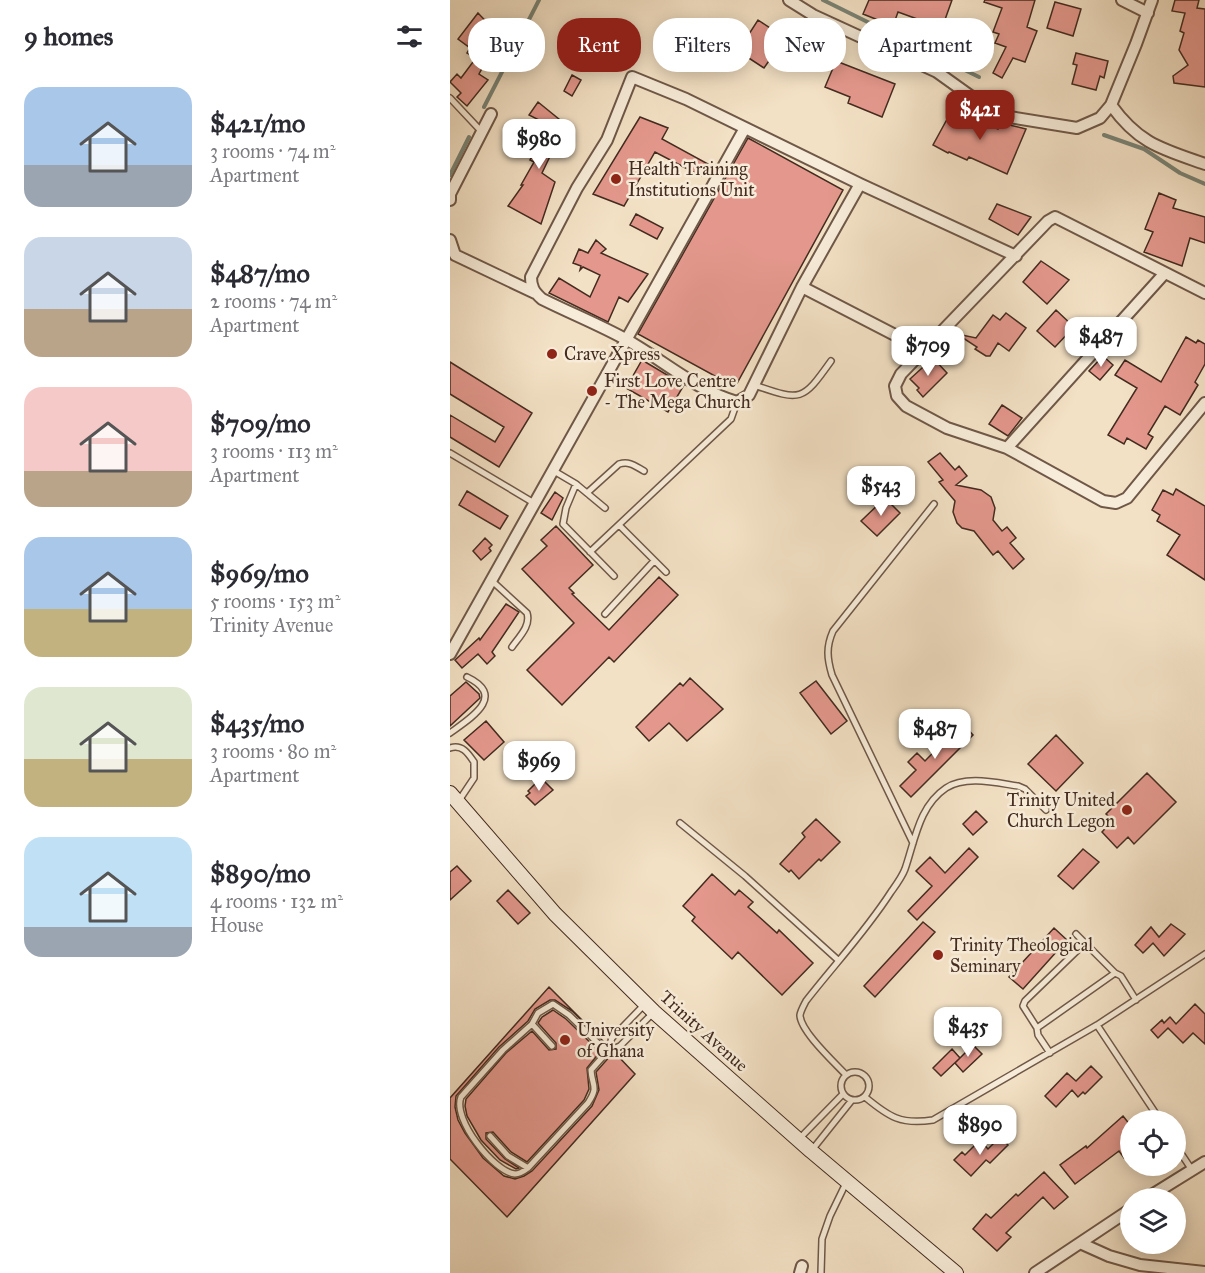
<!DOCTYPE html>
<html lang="en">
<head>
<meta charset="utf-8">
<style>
  body { margin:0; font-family:"IM FELL Great Primer",serif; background:#f2f2f3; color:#2b2b33; height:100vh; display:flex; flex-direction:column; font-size:22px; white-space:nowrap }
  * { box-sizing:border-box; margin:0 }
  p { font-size:20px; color:#7c7c81 }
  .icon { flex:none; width:33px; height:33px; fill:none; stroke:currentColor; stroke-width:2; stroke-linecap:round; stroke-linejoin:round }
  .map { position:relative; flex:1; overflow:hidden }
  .panel { display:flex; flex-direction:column; background:#fff; width:450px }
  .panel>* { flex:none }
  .top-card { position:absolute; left:18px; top:18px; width:570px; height:54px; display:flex; gap:12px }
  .fabs { position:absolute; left:670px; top:1110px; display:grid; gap:12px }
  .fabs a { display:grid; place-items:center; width:66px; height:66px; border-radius:50%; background:#fff; box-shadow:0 3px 15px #0003; font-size:30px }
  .price { position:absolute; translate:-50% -51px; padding:0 14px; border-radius:12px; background:#fff; color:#222; font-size:20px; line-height:39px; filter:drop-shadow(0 2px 3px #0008) }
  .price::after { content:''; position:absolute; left:50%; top:36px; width:18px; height:14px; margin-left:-9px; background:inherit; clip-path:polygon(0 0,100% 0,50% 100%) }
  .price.active { background:#8f2418; color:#fff }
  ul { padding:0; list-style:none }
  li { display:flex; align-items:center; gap:18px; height:150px; padding:0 24px }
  li span { display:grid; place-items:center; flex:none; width:168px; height:120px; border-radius:18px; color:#555 }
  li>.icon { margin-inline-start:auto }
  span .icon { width:72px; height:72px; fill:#fffc; stroke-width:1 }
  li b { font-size:26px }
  h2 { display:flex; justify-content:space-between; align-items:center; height:72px; padding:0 24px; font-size:26px }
  .tag { padding:0 21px; border-radius:24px; background:#fff; box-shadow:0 3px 15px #0003; font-size:21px; line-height:54px }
  .tag.active { background:#8f2418; color:#fff }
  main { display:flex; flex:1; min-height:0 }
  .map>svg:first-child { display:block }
</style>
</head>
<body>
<main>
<section class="panel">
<h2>9 homes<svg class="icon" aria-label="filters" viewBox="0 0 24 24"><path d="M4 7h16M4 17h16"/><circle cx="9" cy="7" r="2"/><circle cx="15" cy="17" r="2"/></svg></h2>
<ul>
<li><span style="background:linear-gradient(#a9c7e8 65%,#9aa5b1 0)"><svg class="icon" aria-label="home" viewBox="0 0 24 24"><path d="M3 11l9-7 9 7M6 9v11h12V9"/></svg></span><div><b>$421/mo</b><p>3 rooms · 74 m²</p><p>Apartment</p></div></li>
<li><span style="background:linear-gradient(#c9d6e8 60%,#b9a48a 0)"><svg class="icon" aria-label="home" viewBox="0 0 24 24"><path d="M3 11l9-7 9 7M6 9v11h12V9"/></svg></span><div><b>$487/mo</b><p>2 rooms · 74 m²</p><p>Apartment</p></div></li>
<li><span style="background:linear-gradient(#f6c9c9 70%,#b9a48a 0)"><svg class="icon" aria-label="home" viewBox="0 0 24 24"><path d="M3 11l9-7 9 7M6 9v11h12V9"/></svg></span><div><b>$709/mo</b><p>3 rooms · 113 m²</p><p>Apartment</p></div></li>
<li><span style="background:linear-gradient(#a9c7e8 60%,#c2b280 0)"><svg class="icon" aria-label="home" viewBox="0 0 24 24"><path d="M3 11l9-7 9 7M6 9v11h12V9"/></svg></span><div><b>$969/mo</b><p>5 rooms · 153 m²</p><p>Trinity Avenue</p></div></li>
<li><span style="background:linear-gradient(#dfe7d0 60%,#c2b280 0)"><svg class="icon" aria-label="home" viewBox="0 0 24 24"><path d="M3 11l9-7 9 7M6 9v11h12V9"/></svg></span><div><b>$435/mo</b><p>3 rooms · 80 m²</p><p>Apartment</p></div></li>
<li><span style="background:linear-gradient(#bfe0f5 75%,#9aa5b1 0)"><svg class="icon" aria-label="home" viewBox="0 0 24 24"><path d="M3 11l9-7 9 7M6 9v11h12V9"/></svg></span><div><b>$890/mo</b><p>4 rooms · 132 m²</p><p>House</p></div></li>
</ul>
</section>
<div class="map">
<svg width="755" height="1273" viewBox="0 0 755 1273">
  <rect width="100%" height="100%" fill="#f3e1c5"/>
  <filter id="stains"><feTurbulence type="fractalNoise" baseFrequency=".00333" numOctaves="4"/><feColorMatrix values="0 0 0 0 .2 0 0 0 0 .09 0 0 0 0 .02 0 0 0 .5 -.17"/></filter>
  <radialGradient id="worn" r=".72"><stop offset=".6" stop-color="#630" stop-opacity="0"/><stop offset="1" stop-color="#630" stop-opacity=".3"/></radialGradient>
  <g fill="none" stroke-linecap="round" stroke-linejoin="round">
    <!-- stream -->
    <path stroke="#798375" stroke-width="4" d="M373 0 529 77
      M34 107 89 0
      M654 135 694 149 730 173 755 184
      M0 175 19 137"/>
  </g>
  <!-- building -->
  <path fill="#e4988d" stroke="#432b1f" stroke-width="1.5" d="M419 0H502L492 28 448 12 443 26 413 14Z
    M535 0H585L577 27 587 31 575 62 563 58 552 78 543 73 556 47 545 43 549 34 543 32 552 8 534 2Z
    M725 0H749L747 8 755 9V87L724 83 723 76 738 65 729 50 734 33 730 31 735 13 722 11Z
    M605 2 631 9 623 36 597 28Z
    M28 13 50 36 29 74 38 80 17 106 7 97 11 93 0 82 7 74 11 78 26 58 17 53 20 48 8 39Z
    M308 20 335 38 314 68 288 51Z
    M626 53 658 61 654 78 650 76 646 90 622 84 627 65 623 64Z
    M386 61 445 84 432 117 398 103 400 97 375 87Z
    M122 75 131 80 122 96 114 91Z
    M88 102 115 124 107 147 105 146 92 173 105 182 91 224 58 206 73 185H71L84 162 80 160 99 125 79 115Z
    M501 112 505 114 507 112 548 129 551 123 576 129 557 174 519 157 517 160 499 152 498 153 483 145Z
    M190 117 218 128 212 139 258 164 251 176 205 152 174 206 143 194Z
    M298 138 393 190 285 387 188 334Z
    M709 193 726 200 723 208 755 217V243L740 238 732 266 694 252 703 232 695 229Z
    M547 204 581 217 568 235 539 219Z
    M186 214 213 228 207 239 180 225Z
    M146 240 156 249 151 253 198 274 178 302 169 297 158 322 99 293 109 278 140 297 150 275 133 267 130 270 131 266 123 263 129 249 138 253Z
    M591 261 619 280 597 304 573 282Z
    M606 310 624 327 605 347 587 331Z
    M556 313 576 328 559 351 548 343 540 356H536L525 349 527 347 507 334 526 338 543 315 550 320Z
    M736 337 746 343 748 340 755 344V364L745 382 748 385 730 415 715 406 698 434 703 437 696 449 677 438 674 444 658 435 687 388 665 375 675 360 711 382Z
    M653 356 663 365 650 380 639 371Z
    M483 358 497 373 473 397 467 390 469 388 460 379Z
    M192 360 234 385 218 412 176 388Z
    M0 362 82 413 49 467 0 437V415L45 442 54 427 0 394Z
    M552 405 572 418 558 436 539 424Z
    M490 453 505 470 509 466 517 476 506 485 531 490 541 497 545 508 543 520 552 531 557 527 566 538 560 543 574 559 563 569 548 551 543 555 524 531 512 528 507 523 503 512 505 501 489 482 493 480 478 462Z
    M726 489 755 506V580L717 555 730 535 707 521 710 515 702 510 713 490 723 495Z
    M17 491 58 516 50 529 9 505Z
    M105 492 113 498 102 520 91 513Z
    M435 498 450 513 427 536 411 521Z
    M106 526 143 565 119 588 124 593 122 594 159 630 209 577 228 595 164 662 159 657 112 705 77 670 124 623 72 569 97 546 91 540Z
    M35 538 42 545 39 548 41 551 31 560 23 551Z
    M56 604 69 612 42 652 45 656 37 664 28 654 12 668 5 660 29 638 30 640Z
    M240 678 273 709 237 741 219 723 199 741 186 727 230 683 233 686Z
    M366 681 397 721 381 734 350 693Z
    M16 682 29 694 30 698 0 726V696Z
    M36 721 54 742 34 760 14 740Z
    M512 723 523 735 461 797 450 786 466 770 458 762 467 753 475 761Z
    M606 735 633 763 606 791 578 764Z
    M697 773 726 802 684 844 678 837 667 848 652 832 663 820 656 814Z
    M91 778 103 790 85 805 76 796 80 793 78 791Z
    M526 811 537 822 523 835 513 824Z
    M366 819 390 842 371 861 369 859 349 879 341 870 339 872 330 864 355 837 352 833Z
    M519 848 528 857 467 920 458 911 482 886 466 871 480 857 495 873Z
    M633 849 649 862 623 889 608 876Z
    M7 866 21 881 0 900V872Z
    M262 874 285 895 289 890 303 902 298 907 327 933 329 930 363 963 332 995 288 952 282 959 242 921 245 917 233 906Z
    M58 890 80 913 68 924 47 901Z
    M473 922 485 932 425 997 414 986Z
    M721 924 735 934 714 956 703 943 693 953 685 945 701 927 709 937Z
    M604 928 617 940 573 989 559 977Z
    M99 987 155 1043 122 1011 105 1000H100L85 1009 78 1021 49 1047 6 1096 5 1107 8 1120 15 1133 33 1158 54 1176 65 1179 74 1176 82 1171 142 1106 149 1090 146 1072 161 1055 165 1053 185 1074 57 1217 0 1159V1098Z
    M745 1004 755 1014V1044L743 1033 733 1043 718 1028 708 1038 701 1030 712 1020 714 1023 720 1017 726 1024Z
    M103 1010 116 1019 150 1052 137 1068 139 1089 134 1100 77 1162 61 1152 43 1132 36 1133V1139L55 1159 69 1168 66 1169 50 1160 31 1140 17 1116 15 1106 16 1099 56 1053 82 1031 99 1050 106 1049V1043L88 1023 92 1017Z
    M523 1045 532 1054 513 1072 505 1063Z
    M502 1049 510 1058 491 1076 483 1068Z
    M641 1066 652 1077 635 1094 633 1092 628 1097 622 1090 606 1107 595 1096 617 1073 626 1081Z
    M673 1116 681 1126V1153L674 1158 669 1151 625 1184 610 1165 636 1146 637 1148Z
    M550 1137 558 1145 540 1163 536 1160 521 1176 504 1160 512 1152 515 1155 530 1140 538 1149Z
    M594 1172 618 1197 604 1209 593 1197 556 1233 561 1237 547 1251 523 1229 536 1214 541 1218 566 1194 568 1196Z"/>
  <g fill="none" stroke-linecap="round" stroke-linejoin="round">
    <!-- lane casing -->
    <g stroke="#6f5848" stroke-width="8">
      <path id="lane" d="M0 98 31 131
        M304 385C351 401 352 402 381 361
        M0 453 84 503
        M104 471 126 484 155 508
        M126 484 116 508 113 524 164 576
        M137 493 169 464C180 461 185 466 194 471
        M169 525 216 572
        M140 552 281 419 287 402
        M41 580 77 613C81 626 69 637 62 647
        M155 614 204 561
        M0 733C21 718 57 696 17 677
        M0 748C12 744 18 753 24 762V778L8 802
        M230 823 295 876 388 960
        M463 843 382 675C377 658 376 647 383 631L484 504
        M626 934 665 973
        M647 1025 710 1120
        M587 1028 573 1006 575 1001 635 943
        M102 1046 82 1024 88 1013 103 1004 119 1015 157 1052
        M158 1051 170 1046 203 1013
        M600 1053 588 1035 587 1028 665 973 671 976 686 1000
        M391 1086a14 14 0 1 1 28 0a14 14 0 1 1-28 0Z
        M396 1075C385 1063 350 1031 350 1015 351 1010 354 1005 356 1001 384 965 416 931 441 892 446 885 452 877 455 869 465 840 469 806 496 788 516 775 547 783 568 786L575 789 596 810
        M415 1097C439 1117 451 1125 483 1120L647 1025 755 954
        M40 1136 58 1156 78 1168 138 1103C149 1086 142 1087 141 1070L157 1052 162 1038 194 1005
        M348 1140 393 1094
        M726 1146 742 1170
        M362 1150 402 1100
        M78 1168C74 1171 70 1174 65 1174 44 1172 2 1119 11 1097L53 1050 82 1024
        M371 1273 372 1239 380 1216 396 1183"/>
    </g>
    <!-- street casing -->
    <g stroke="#6f5848" stroke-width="14">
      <path id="street" d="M339 0 363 15 487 72 547 115 627 128 650 118 661 105 686 44 702 0
        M672 0 698 13
        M661 105C689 144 712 149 755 164
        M410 184 352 287 299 395 287 402C247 391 213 360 177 340 150 325 120 313 92 299 84 292 81 287 81 277L127 188 157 140 182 77 236 99 410 184 566 256
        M0 200V194L41 114
        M0 240 5 255 85 293
        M352 287 474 350
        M755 293 605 217 598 221 451 374 445 386 447 396 456 406 497 428 557 448 653 501 666 503 677 498 755 403
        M557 448 714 274
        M0 654 295 128
        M697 1198 755 1162
        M630 1243 659 1256 690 1265 755 1272
        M350 1273 352 1266
        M585 1273 681 1209"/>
    </g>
    <!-- secondary casing -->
    <g stroke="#432b1f" stroke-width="16">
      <path id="secondary" d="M0 793 105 914 204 1012 361 1151 506 1273"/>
    </g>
    <!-- lane -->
    <use href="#lane" stroke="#f7ecd9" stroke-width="5"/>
    <!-- street -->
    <use href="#street" stroke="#f7ecd9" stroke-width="10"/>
    <!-- secondary -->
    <use href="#secondary" stroke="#f7ecd9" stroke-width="14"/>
  </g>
  <!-- markers -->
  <g fill="#8f2418" stroke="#f7ecd9" stroke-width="2">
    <circle cx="166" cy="179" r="6"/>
    <circle cx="102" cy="354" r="6"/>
    <circle cx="142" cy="391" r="6"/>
    <circle cx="677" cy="810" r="6"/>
    <circle cx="488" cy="955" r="6"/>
    <circle cx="115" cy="1040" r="6"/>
  </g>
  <g text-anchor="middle" stroke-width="5" stroke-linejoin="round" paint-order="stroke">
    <!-- poi labels -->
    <g font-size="18" fill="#432b1f" stroke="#f7ecd9" text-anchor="start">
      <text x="178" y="175">Health Training<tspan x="178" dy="21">Institutions Unit</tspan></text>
      <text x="114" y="360">Crave Xpress</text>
      <text x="154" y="387">First Love Centre<tspan x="154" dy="21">- The Mega Church</tspan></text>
      <text x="665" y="806" text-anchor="end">Trinity United<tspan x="665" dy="21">Church Legon</tspan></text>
      <text x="500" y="951">Trinity Theological<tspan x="500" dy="21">Seminary</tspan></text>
      <text x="127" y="1036">University<tspan x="127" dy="21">of Ghana</tspan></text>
    </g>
    <!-- street labels -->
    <g font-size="18" fill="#432b1f" stroke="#f7ecd9">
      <text transform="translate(254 1031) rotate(42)" y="6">Trinity Avenue</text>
    </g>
  </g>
  <rect width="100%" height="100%" filter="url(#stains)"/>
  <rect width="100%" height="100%" fill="url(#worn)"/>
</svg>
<div class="fabs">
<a><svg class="icon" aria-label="locate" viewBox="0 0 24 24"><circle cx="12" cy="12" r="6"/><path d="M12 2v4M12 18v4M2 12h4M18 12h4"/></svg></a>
<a><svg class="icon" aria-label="layers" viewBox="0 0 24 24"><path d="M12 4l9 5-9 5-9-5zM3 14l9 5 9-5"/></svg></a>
</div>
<b class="price active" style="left:530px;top:141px">$421</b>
<b class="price" style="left:89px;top:170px">$980</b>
<b class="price" style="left:651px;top:368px">$487</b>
<b class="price" style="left:478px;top:377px">$709</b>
<b class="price" style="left:431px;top:517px">$543</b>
<b class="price" style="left:485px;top:760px">$487</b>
<b class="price" style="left:89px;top:792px">$969</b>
<b class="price" style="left:518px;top:1058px">$435</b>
<b class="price" style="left:530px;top:1156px">$890</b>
<div class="top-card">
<a class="tag">Buy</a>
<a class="tag active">Rent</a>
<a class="tag">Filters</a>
<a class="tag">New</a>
<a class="tag">Apartment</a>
</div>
</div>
</main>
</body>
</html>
